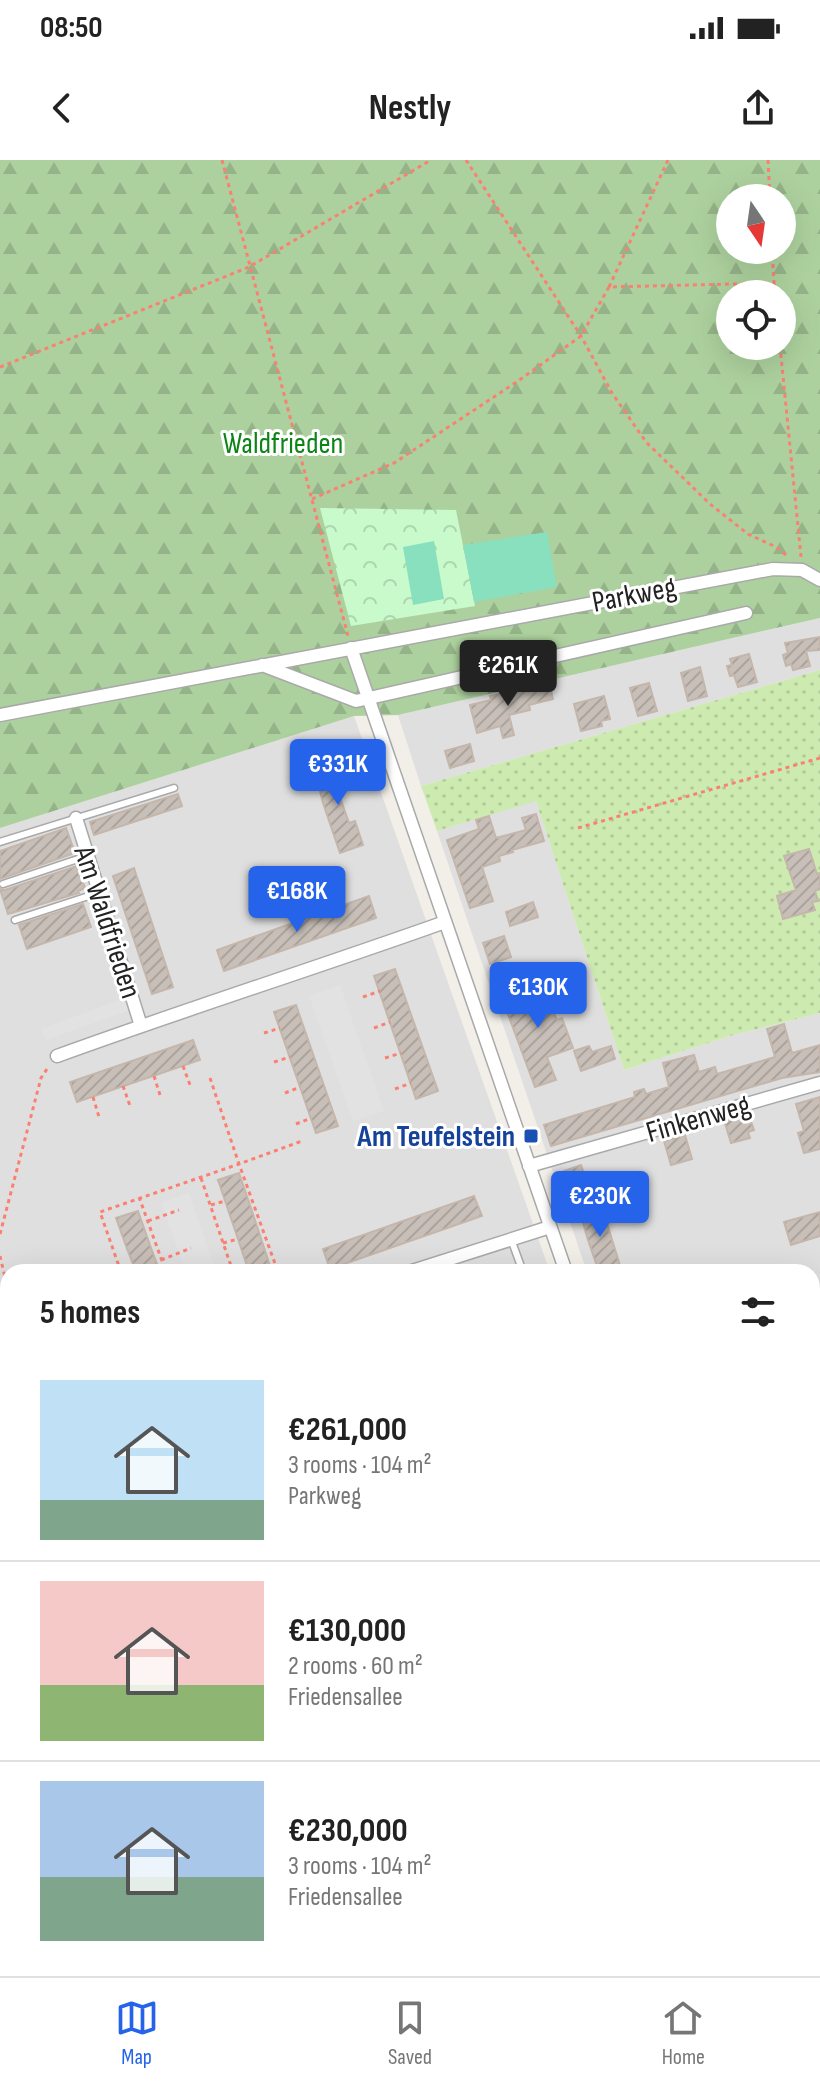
<!DOCTYPE html>
<html lang="en">
<head>
<meta charset="utf-8">
<style>
  body { margin:0; font-family:"Sofia Sans Condensed",sans-serif; background:#f6f6f6; color:#222; height:100vh; display:flex; flex-direction:column; font-size:30px; white-space:nowrap }
  * { box-sizing:border-box; margin:0 }
  p { font-size:26px; color:#767676 }
  .icon { flex:none; width:44px; height:44px; fill:none; stroke:currentColor; stroke-width:2; stroke-linecap:round; stroke-linejoin:round }
  .map { position:relative; flex:1; overflow:hidden }
  .panel { position:absolute; left:0px; top:1104px; width:820px; height:712px; display:flex; flex-direction:column; background:#fff; border-radius:24px 24px 0 0; box-shadow:0 8px 32px #0002 }
  .panel>* { flex:none }
  .needle { width:52px; rotate:167deg }
  .tools { position:absolute; left:716px; top:24px; display:grid; gap:16px }
  .tools a { display:grid; place-items:center; width:80px; height:80px; border-radius:50%; background:#fff; box-shadow:0 8px 32px #0002; font-size:40px }
  .price { position:absolute; translate:-50% -68px; padding:0 18px; border-radius:8px; background:#2563eb; color:#fff; font-size:26px; line-height:52px; filter:drop-shadow(0 2px 4px #0008) }
  .price::after { content:''; position:absolute; left:50%; top:48px; width:24px; height:18px; margin-left:-12px; background:inherit; clip-path:polygon(0 0,100% 0,50% 100%) }
  .price.on { background:#222; color:#fff }
  ul { padding:0; list-style:none }
  li { display:flex; align-items:center; gap:24px; height:200px; padding:0 40px }
  li+li { border-top:2px solid #e0e0e0 }
  li span { display:grid; place-items:center; flex:none; width:224px; height:160px; border-radius:0px; color:#555 }
  li>.icon { margin-inline-start:auto }
  span .icon { width:96px; height:96px; fill:#fffc; stroke-width:1 }
  li b { font-size:34px }
  h2 { display:flex; justify-content:space-between; align-items:center; height:96px; padding:0 40px; font-size:34px }
  .status { display:flex; justify-content:space-between; align-items:center; height:56px; padding:0 40px; background:#fff; direction:ltr }
  .status svg { height:22px; fill:currentColor }
  header { display:flex; justify-content:space-between; align-items:center; height:104px; padding:0 40px; background:#fff; font-size:36px; font-weight:700 }
  .menu { display:flex; justify-content:space-around; align-items:center; height:112px; border-top:2px solid #e0e0e0; background:#fff; font-size:22px; color:#767676 }
  .menu a { display:grid; justify-items:center; gap:4px }
  .menu .on { color:#2563eb }
  .map>svg:first-child { display:block }
</style>
</head>
<body>
<div class="status"><b>08:50</b><svg viewBox="0 0 49 12"><path d="M0 12V9h3v3zM5 12V6h3v6zM10 12V3h3v9zM15 12V0h3v12zM26 1h20v11H26zM47 4h2v5h-2z"/></svg></div>
<header><svg class="icon" aria-label="back" viewBox="0 0 24 24"><path d="M15 5l-7 7 7 7"/></svg>Nestly<svg class="icon" aria-label="share" viewBox="0 0 24 24"><path d="M12 15V3M7 8l5-5 5 5M5 13v7h14v-7"/></svg></header>
<div class="map">
<svg width="820" height="1816" viewBox="0 0 820 1816">
  <defs>
    <pattern id="grass-tufts" width="24" height="20" patternUnits="userSpaceOnUse" patternTransform="scale(2)"><rect width="24" height="20" fill="#cdebb0"/><path d="M3 7l-1-3M5 7V3M7 7l1-3M15 17l-1-3M17 17v-4M19 17l1-3" fill="none" stroke="#b0c997"/></pattern>
    <pattern id="forest-firs" width="22" height="20" patternUnits="userSpaceOnUse" patternTransform="scale(2)"><rect width="22" height="20" fill="#add19e"/><path d="M5 1l3.5 6h-7zM16 11l3.5 6h-7z" fill="#95b388"/></pattern>
    <pattern id="park-crowns" width="20" height="18" patternUnits="userSpaceOnUse" patternTransform="scale(2)"><rect width="20" height="18" fill="#c8facc"/><path d="M2 6a3 3 0 1 1 6 0M12 15a3 3 0 1 1 6 0" fill="none" stroke="#acd6af"/></pattern>
    <pattern id="garden-dots" width="8" height="8" patternUnits="userSpaceOnUse" patternTransform="scale(2)"><rect width="8" height="8" fill="#cdebb0"/><path d="M2 2h.1M6 6h.1" fill="none" stroke="#b0c997" stroke-width="1.8" stroke-linecap="round"/></pattern>
    <pattern id="building-hatch" width="6" height="6" patternUnits="userSpaceOnUse" patternTransform="scale(2)"><rect width="6" height="6" fill="#c7bfb8"/><path d="M-1 1l2-2M0 6l6-6M5 7l2-2" fill="none" stroke="#aba49e"/></pattern>
  </defs>
  <rect width="100%" height="100%" fill="#f2efe9"/>
  <!-- residential -->
  <path fill="#e0dfdf" d="M820 458V510L421 626 398 555Z
    M354 556 550 1112H8V1182L0 1156V668Z
    M536 640 624 910 733 875 820 853V1464L812 1475V1112H587L437 671Z
    M0 1512 8 1516V1790L0 1793Z
    M820 1676V1816H512L520 1808H812V1678Z
    M194 1808H314L316 1816H196Z"/>
  <!-- grass -->
  <path fill="url(#grass-tufts)" d="M812 1525 820 1545V1640L812 1636Z
    M8 1804V1808H106L107 1816H0V1807Z"/>
  <!-- forest -->
  <path fill="url(#forest-firs)" fill-rule="evenodd" d="M0 0H820V458L398 555 354 556 0 668ZM730 38H782V90H730ZM730 134H782V186H730Z"/>
  <!-- park -->
  <path fill="url(#park-crowns)" d="M320 348 456 350 475 446 351 466Z
    M0 1354 8 1357V1516L0 1512Z"/>
  <!-- garden -->
  <path fill="url(#garden-dots)" d="M820 510V853L733 875 624 910 536 641 437 671 421 626Z"/>
  <!-- pitch -->
  <path fill="#88e0be" d="M547 372 557 427 474 442 463 385Z
    M434 381 444 439 413 445 403 387Z"/>
  <!-- parking -->
  <path fill="#e2e2e2" d="M340 825 384 951 353 961 309 836Z
    M125 838 130 850 46 880 41 869Z
    M189 1033 216 1112H186L161 1043Z
    M379 1808H502L494 1816H372Z"/>
  <!-- building -->
  <path fill="url(#building-hatch)" stroke="#c4b6ab" stroke-width="2" d="M820 477V490L806 491 810 506 793 510 791 504 786 506 783 495 788 493 785 483Z
    M749 494 757 522 738 527 734 515 730 516 727 506 732 505 730 499Z
    M700 507 707 536 688 541 681 513Z
    M549 522 553 539 529 545 530 550 509 555 514 575 503 578 500 566 477 573 470 545 491 540 490 536Z
    M649 523 657 551 638 556 630 528Z
    M604 536 610 559 601 561 602 566 581 571 574 544Z
    M470 584 474 601 450 608 445 591Z
    M342 600 350 621 336 626 349 663 355 661 363 685 340 693 323 643 320 631 324 630 317 608Z
    M178 634 182 646 94 675 90 662Z
    M536 654 544 681 512 690 513 692 499 696 500 701 482 707 493 741 470 748 447 680 479 669 476 660 489 656 496 678 526 670 522 658Z
    M66 668 75 693 0 719V691Z
    M809 689 817 714 820 713V729L815 731 818 741 812 742 815 750 783 759 777 736 796 730 784 696Z
    M77 706 85 728 78 731 79 733 8 754 0 729 5 730Z
    M134 708 173 827 152 834 113 716Z
    M369 736 376 758 224 811 217 790Z
    M533 742 538 757 510 766 506 752Z
    M83 744 91 767 27 789 19 765Z
    M504 776 511 797 490 804 483 783Z
    M395 809 438 931 416 939 374 816Z
    M533 810 547 850 552 848 557 860 562 858 573 888 547 897 556 920 535 927 506 849 525 843 516 816Z
    M296 845 338 966 316 973 274 852Z
    M784 864 792 893 820 885V912L782 918 551 986 544 965 635 937 634 932 644 929 646 934 669 927 663 903 694 895 699 912 715 907 717 914 775 897 767 869Z
    M193 880 200 900 77 942 70 922Z
    M589 886 592 892 611 886 615 899 581 911 574 891Z
    M820 937V989L804 993 798 973 804 971 796 944Z
    M748 953 754 970 748 972 750 978 731 983 724 960Z
    M685 975 692 999 671 1005 664 981Z
    M581 1005 587 1023 571 1030 564 1011Z
    M239 1013 252 1051 272 1112H249L238 1079 218 1020Z
    M474 1036 482 1056 330 1109 323 1089Z
    M600 1042 608 1067 622 1112H599L588 1080 579 1049Z
    M138 1051 151 1088 160 1112H136L126 1086 116 1058Z
    M820 1052V1076L791 1085 784 1062Z"/>
  <g fill="none" stroke-linecap="round" stroke-linejoin="round">
    <!-- service casing -->
    <g stroke="#a9a9a9" stroke-width="9">
      <path id="service" d="M0 682 174 628
        M3 724 87 696
        M15 760 98 733
        M511 1079 523 1112
        M812 1533 820 1553"/>
    </g>
    <!-- minor casing -->
    <g stroke="#a9a9a9" stroke-width="15">
      <path id="minor" d="M351 488 566 1112
        M262 505 356 541 746 453
        M0 555 773 409 802 410 820 420
        M76 658 141 866
        M57 896C186 849 316 808 445 762
        M529 1006 820 923
        M409 1112 550 1067
        M0 1222 8 1250
        M0 1532 8 1535
        M0 1778 8 1775
        M176 1808 178 1816
        M661 1808 663 1816
        M536 1816 543 1808"/>
    </g>
    <!-- tertiary casing -->
    <g stroke="#a9a9a9" stroke-width="19">
      <path id="tertiary" d="M812 1505 820 1494
        M812 1804 816 1816"/>
    </g>
    <!-- path -->
    <path stroke="#fa8072" stroke-width="3" stroke-dasharray="4 4" stroke-linecap="butt" d="M222 0 348 476
      M466 0 581 176 612 233 646 282 710 344 748 374 776 387 788 397
      M768 0 770 38
      M774 123 775 134
      M609 127 668 0
      M780 186 801 397
      M0 207 249 107 431 0
      M312 339 394 303 518 221 581 176 609 127 774 123 772 90
      M578 668 820 598
      M363 837 380 831
      M374 868 390 862
      M264 873 280 868
      M385 898 401 893
      M274 902 290 897
      M183 906 190 925
      M154 916 160 935
      M210 918 239 1004 302 981
      M123 926 130 946
      M395 929 411 923
      M285 933 300 927
      M93 937 99 957
      M296 964 311 958
      M201 1018 233 1112
      M139 1037 166 1112
      M211 1045 225 1041
      M148 1061 179 1050
      M0 1074 41 918 49 906
      M223 1083 238 1079
      M0 1096 8 1130
      M161 1100 191 1088
      M121 1112 100 1052 239 1004 278 1112
      M0 1420 8 1421
      M0 1448 8 1466
      M112 1808 114 1816"/>
    <!-- service -->
    <use href="#service" stroke="#fff" stroke-width="6"/>
    <!-- minor -->
    <use href="#minor" stroke="#fff" stroke-width="12"/>
    <!-- tertiary -->
    <use href="#tertiary" stroke="#fff" stroke-width="16"/>
    <!-- rail casing -->
    <g stroke="#707070" stroke-width="7">
      <path id="rail" d="M0 1328 8 1331
        M812 1648 820 1651"/>
    </g>
    <!-- rail -->
    <use href="#rail" stroke="#fff" stroke-width="4" stroke-dasharray="12" stroke-linecap="butt"/>
  </g>
  <!-- markers -->
  <rect fill="#1a4fb4" stroke="#fff" stroke-width="3" x="523" y="968" width="16" height="16" rx="4"/>
  <g text-anchor="middle" stroke-width="6" stroke-linejoin="round" paint-order="stroke">
    <!-- park labels -->
    <g font-size="30" fill="#0c8416" stroke="#fff">
      <text x="283" y="293">Waldfrieden</text>
    </g>
    <!-- street labels -->
    <g font-size="30" fill="#222" stroke="#fff">
      <text transform="translate(634 434) rotate(-11)" y="10">Parkweg</text>
      <text transform="translate(108 762) rotate(72)" y="10">Am Waldfrieden</text>
      <text transform="translate(698 958) rotate(-16)" y="10">Finkenweg</text>
    </g>
    <!-- transit labels -->
    <g font-size="30" font-weight="bold" fill="#164399" stroke="#fff" text-anchor="end">
      <text x="515" y="986">Am Teufelstein</text>
    </g>
  </g>
</svg>
<div class="tools">
<a><svg class="needle" viewBox="-14 -14 28 28"><path d="M0-13l5 13h-10z" fill="#e53935"/><path d="M0 13l5-13h-10z" fill="#767676"/></svg></a>
<a><svg class="icon" aria-label="locate" viewBox="0 0 24 24"><circle cx="12" cy="12" r="6"/><path d="M12 2v4M12 18v4M2 12h4M18 12h4"/></svg></a>
</div>
<b class="price on" style="left:508px;top:548px">€261K</b>
<b class="price" style="left:338px;top:647px">€331K</b>
<b class="price" style="left:297px;top:774px">€168K</b>
<b class="price" style="left:538px;top:870px">€130K</b>
<b class="price" style="left:600px;top:1079px">€230K</b>
<section class="panel">
<h2>5 homes<svg class="icon" aria-label="filters" viewBox="0 0 24 24"><path d="M4 7h16M4 17h16"/><circle cx="9" cy="7" r="2"/><circle cx="15" cy="17" r="2"/></svg></h2>
<ul>
<li><span style="background:linear-gradient(#bfe0f5 75%,#7fa58c 0)"><svg class="icon" aria-label="home" viewBox="0 0 24 24"><path d="M3 11l9-7 9 7M6 9v11h12V9"/></svg></span><div><b>€261,000</b><p>3 rooms · 104 m²</p><p>Parkweg</p></div></li>
<li><span style="background:linear-gradient(#f6c9c9 65%,#8fb573 0)"><svg class="icon" aria-label="home" viewBox="0 0 24 24"><path d="M3 11l9-7 9 7M6 9v11h12V9"/></svg></span><div><b>€130,000</b><p>2 rooms · 60 m²</p><p>Friedensallee</p></div></li>
<li><span style="background:linear-gradient(#a9c7e8 60%,#7fa58c 0)"><svg class="icon" aria-label="home" viewBox="0 0 24 24"><path d="M3 11l9-7 9 7M6 9v11h12V9"/></svg></span><div><b>€230,000</b><p>3 rooms · 104 m²</p><p>Friedensallee</p></div></li>
</ul>
</section>
</div>
<nav class="menu">
<a class="on"><svg class="icon" aria-label="map" viewBox="0 0 24 24"><path d="M3 6l6-2 6 2 6-2v14l-6 2-6-2-6 2zM9 4v14M15 6v14"/></svg>Map</a>
<a><svg class="icon" aria-label="saved" viewBox="0 0 24 24"><path d="M7 4h10v16l-5-4-5 4z"/></svg>Saved</a>
<a><svg class="icon" aria-label="home" viewBox="0 0 24 24"><path d="M3 11l9-7 9 7M6 9v11h12V9"/></svg>Home</a>
</nav>
</body>
</html>
